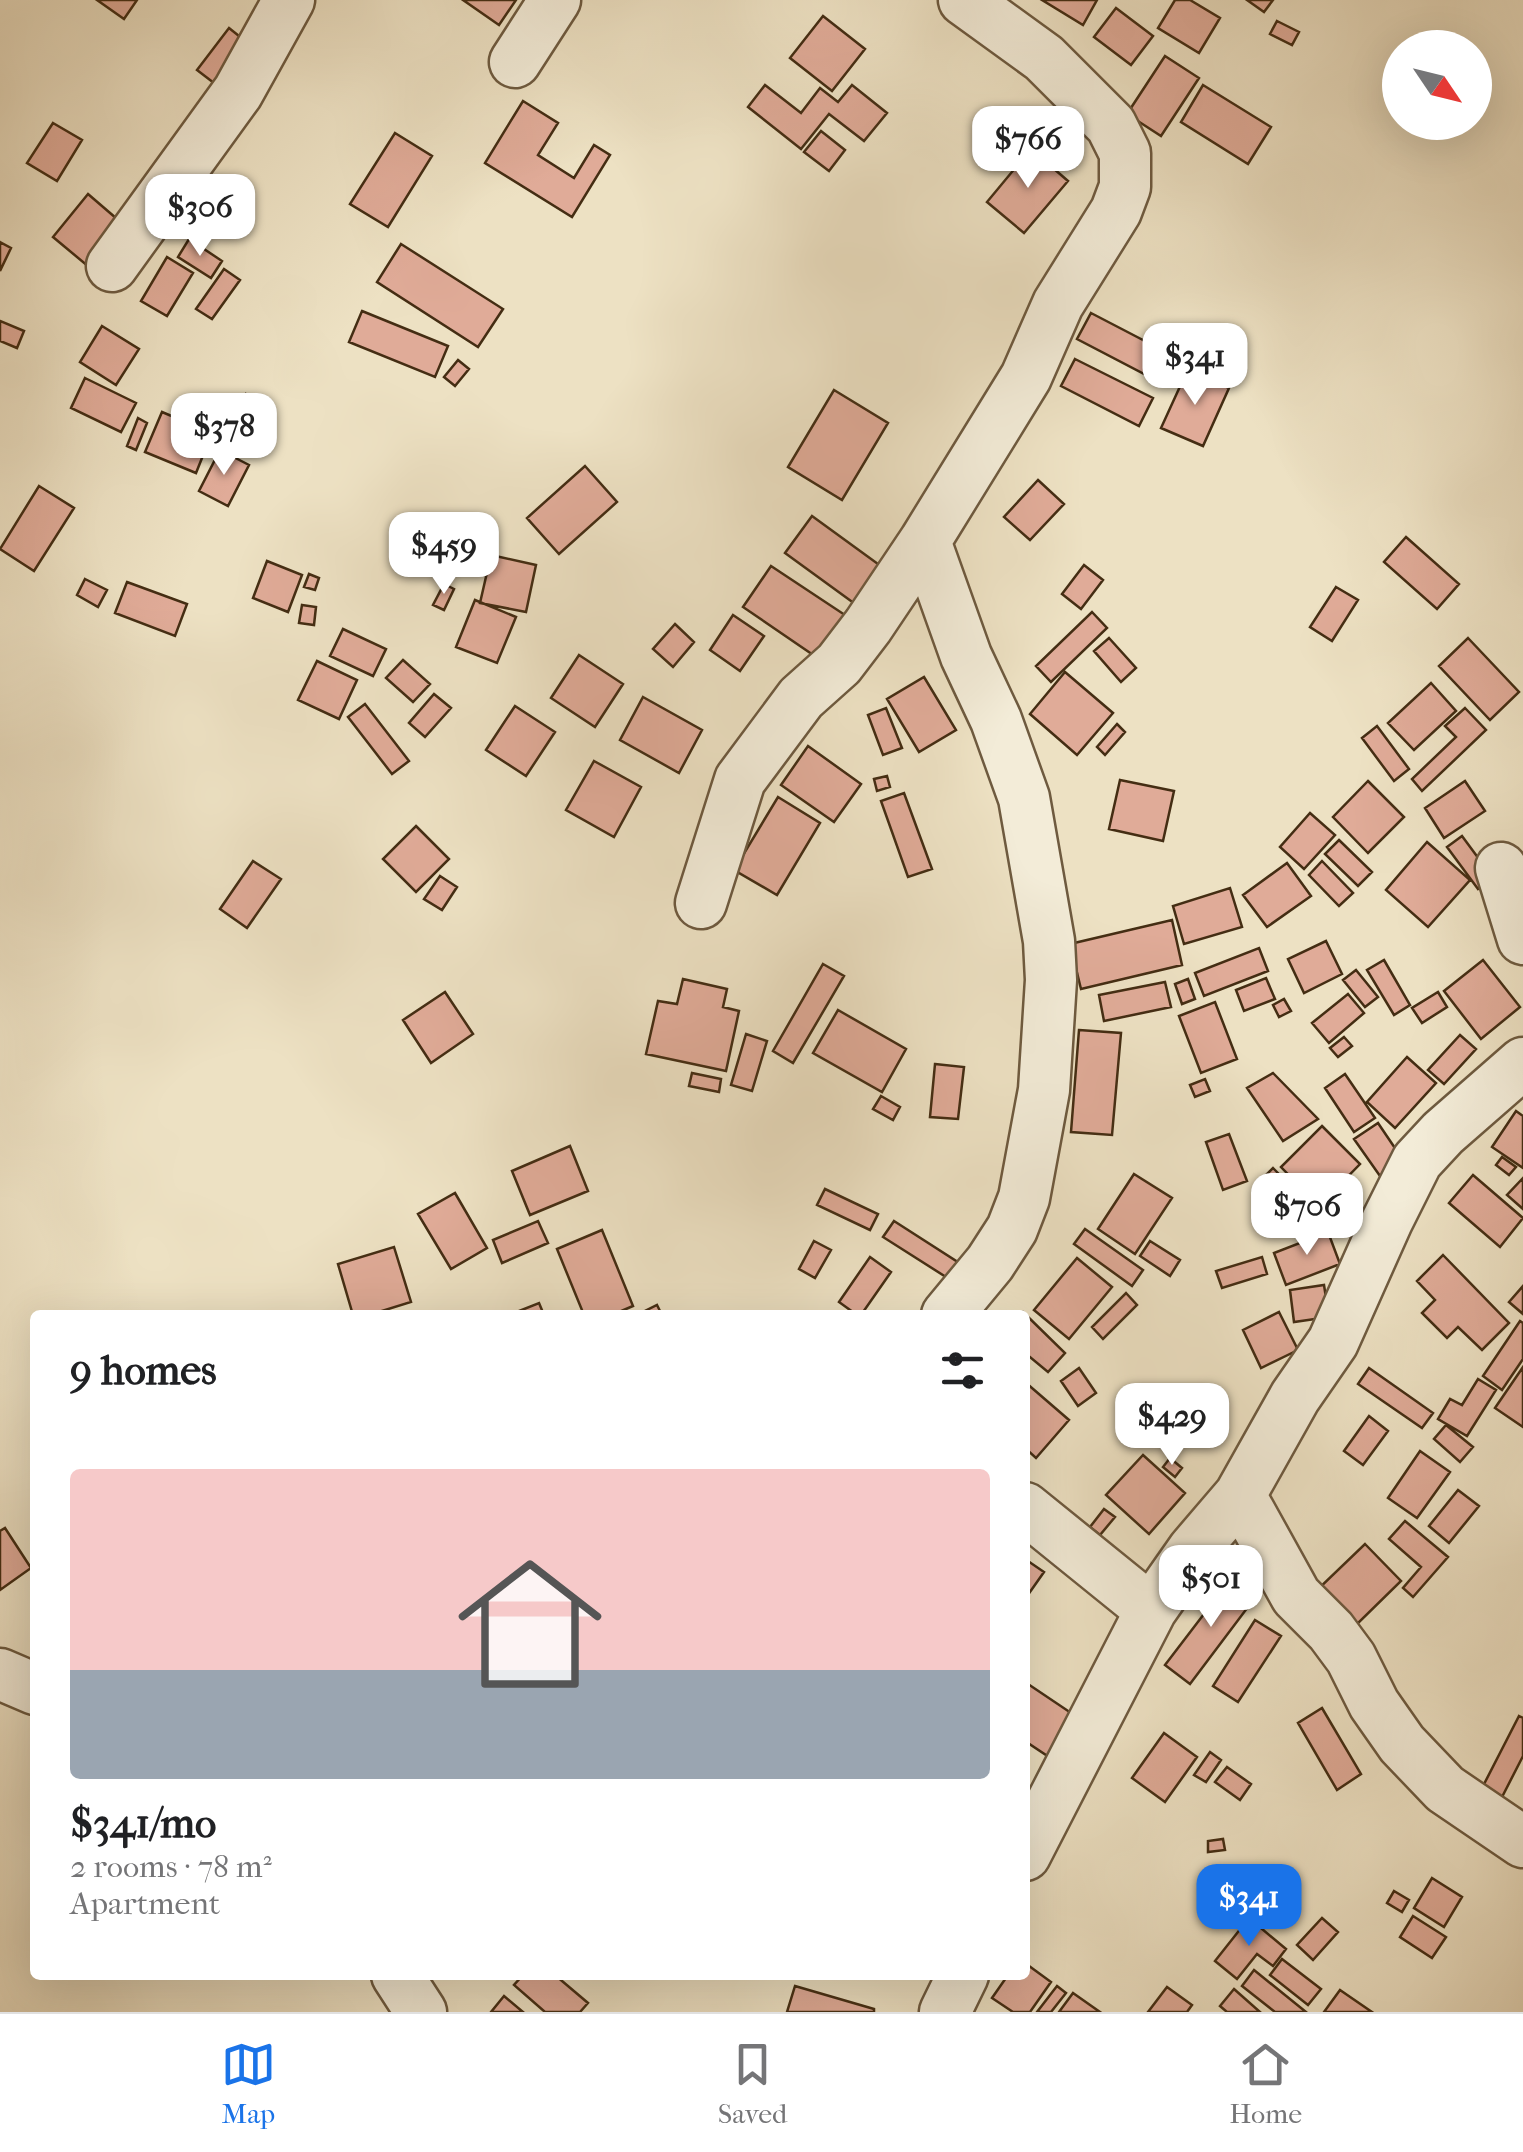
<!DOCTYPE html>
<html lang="en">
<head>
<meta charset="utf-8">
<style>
  body { margin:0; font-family:"IM FELL French Canon",serif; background:#f2f2f2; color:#202124; height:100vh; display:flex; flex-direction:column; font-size:38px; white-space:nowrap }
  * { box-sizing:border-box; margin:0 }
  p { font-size:32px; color:#757577 }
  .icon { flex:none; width:55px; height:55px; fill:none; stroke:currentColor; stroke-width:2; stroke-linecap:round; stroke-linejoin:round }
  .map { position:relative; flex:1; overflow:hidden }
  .side { position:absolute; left:30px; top:1310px; width:1000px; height:670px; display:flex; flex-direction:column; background:#fff; border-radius:10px; box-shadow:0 10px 40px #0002 }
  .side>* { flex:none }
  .needle { width:65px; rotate:125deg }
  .fabs { position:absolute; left:1382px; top:30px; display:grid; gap:20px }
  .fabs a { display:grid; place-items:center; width:110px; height:110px; border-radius:50%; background:#fff; box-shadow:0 10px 40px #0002; font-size:50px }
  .price { position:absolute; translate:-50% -85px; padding:0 22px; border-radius:20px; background:#fff; color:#222; font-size:32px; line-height:65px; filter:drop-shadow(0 2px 5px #0008) }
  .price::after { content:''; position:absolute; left:50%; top:60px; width:30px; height:22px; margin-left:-15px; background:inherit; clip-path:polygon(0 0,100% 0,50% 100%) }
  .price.selected { background:#1a73e8; color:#fff }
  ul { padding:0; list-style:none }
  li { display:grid; align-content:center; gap:20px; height:530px; padding:0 40px }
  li+li { border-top:2px solid #e0e0e0 }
  li span { display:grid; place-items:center; height:310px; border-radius:10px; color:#555 }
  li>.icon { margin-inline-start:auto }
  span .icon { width:180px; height:180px; fill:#fffc; stroke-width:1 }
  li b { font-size:42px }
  h2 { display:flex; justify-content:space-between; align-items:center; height:120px; padding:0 40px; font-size:42px }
  .menu { display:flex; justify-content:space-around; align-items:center; height:140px; border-top:2px solid #e0e0e0; background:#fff; font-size:28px; color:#757577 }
  .menu a { display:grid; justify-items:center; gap:5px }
  .menu .selected { color:#1a73e8 }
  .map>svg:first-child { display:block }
</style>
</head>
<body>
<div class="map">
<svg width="1523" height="2012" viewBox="0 0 1523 2012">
  <rect width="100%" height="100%" fill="#ede1c3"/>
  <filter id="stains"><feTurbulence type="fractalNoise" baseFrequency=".002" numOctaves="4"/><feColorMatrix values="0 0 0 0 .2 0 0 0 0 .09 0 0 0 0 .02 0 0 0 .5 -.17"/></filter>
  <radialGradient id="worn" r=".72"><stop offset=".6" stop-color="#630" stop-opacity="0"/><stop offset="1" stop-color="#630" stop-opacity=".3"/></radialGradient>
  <!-- building -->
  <path fill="#e0ab98" stroke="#442d13" stroke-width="2.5" d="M97 0H137L124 19Z
    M463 0H516L499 25Z
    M1042 0H1097L1083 25Z
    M1175 0H1190L1220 18 1199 53 1158 28Z
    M1247 0H1273L1264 12Z
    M1116 8 1153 36 1131 65 1094 37Z
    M823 16 865 49 832 91 790 58Z
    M1277 21 1299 32 1292 45 1270 34Z
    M229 28 259 52 227 93 197 70Z
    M1165 56 1199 78 1161 136 1127 114Z
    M765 85 801 113 820 88 838 102 852 85 887 113 864 141 829 114 801 149 748 107Z
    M1203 85 1271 127 1248 164 1181 122Z
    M523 101 558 123 538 155 574 178 594 145 610 155 572 217 485 163Z
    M53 123 82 140 57 181 27 163Z
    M821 131 845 150 829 171 804 152Z
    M395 133 432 156 388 227 350 204Z
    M1031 149 1068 181 1024 233 987 202Z
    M88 194 124 225 89 267 53 237Z
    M189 239 222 261 211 278 178 257Z
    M0 242 11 248 0 271Z
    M401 244 503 309 478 347 377 282Z
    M167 257 193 273 167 316 141 301Z
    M224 269 240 280 212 319 196 309Z
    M362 311 448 346 435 377 349 342Z
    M1091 313 1164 351 1150 377 1077 339Z
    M0 321 24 331 17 348 0 341Z
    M102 326 139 349 116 385 80 362Z
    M1075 359 1153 398 1139 426 1061 386Z
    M458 360 469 369 455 386 444 377Z
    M1188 369 1229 388 1203 446 1161 428Z
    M85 378 136 403 121 432 71 408Z
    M834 390 888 423 842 500 788 467Z
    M246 394 268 405 245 450 222 438Z
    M162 412 212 433 196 473 145 452Z
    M138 418 147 423 136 450 127 446Z
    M220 450 249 465 228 506 199 491Z
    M585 466 617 502 559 554 527 518Z
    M1038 480 1064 504 1030 540 1004 517Z
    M39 486 74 508 34 571 0 549Z
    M812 516 889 572 862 609 785 553Z
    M1406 537 1459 584 1437 609 1384 562Z
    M491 555 536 565 526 612 480 603Z
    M267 561 302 575 288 612 253 598Z
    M1084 565 1103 580 1081 609 1062 594Z
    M771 566 851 619 822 661 743 607Z
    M309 574 319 578 315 590 304 587Z
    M85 579 107 590 98 607 77 595Z
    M127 582 187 604 175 636 115 613Z
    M444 584 454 589 444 610 433 605Z
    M1336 587 1358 600 1332 641 1310 627Z
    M475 600 516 617 497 663 456 647Z
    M302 605 316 607 314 625 299 623Z
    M1092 612 1107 628 1051 682 1036 666Z
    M733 615 764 636 740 671 710 650Z
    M675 624 694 642 673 667 653 649Z
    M343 629 386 649 373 676 330 656Z
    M1109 638 1136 668 1121 682 1094 651Z
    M1468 638 1519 692 1490 720 1439 666Z
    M579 655 623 684 595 727 551 698Z
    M403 660 430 684 413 702 386 678Z
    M317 661 357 680 339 719 298 700Z
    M1065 672 1113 713 1077 755 1030 714Z
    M924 677 956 730 919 752 887 699Z
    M1431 683 1456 711 1414 750 1388 723Z
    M434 694 451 708 425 737 409 723Z
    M643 697 702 730 679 773 620 740Z
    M365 704 409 761 392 774 348 717Z
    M515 706 555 732 526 776 486 750Z
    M886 708 902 748 883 755 868 715Z
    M1465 708 1486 730 1422 791 1412 779 1456 737 1445 726Z
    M1117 724 1125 732 1105 755 1097 747Z
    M1377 726 1409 769 1394 781 1362 738Z
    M808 746 861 784 834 822 781 785Z
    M594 761 641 787 614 837 566 810Z
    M887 776 890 787 877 791 874 779Z
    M1120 780 1174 791 1163 841 1109 829Z
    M1368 781 1404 817 1368 853 1333 817Z
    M1465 781 1485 811 1444 838 1425 808Z
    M904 793 932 869 908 877 881 801Z
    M778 797 820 823 777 895 734 870Z
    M1310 813 1335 835 1304 869 1280 847Z
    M416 826 449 859 416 892 383 859Z
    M1462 836 1493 878 1478 889 1447 847Z
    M1339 840 1372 872 1358 886 1325 854Z
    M1427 842 1470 880 1428 927 1386 890Z
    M253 861 281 879 247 928 220 909Z
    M1322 861 1353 893 1339 906 1309 875Z
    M1287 863 1311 896 1267 927 1243 895Z
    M440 876 457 887 442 910 424 899Z
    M1230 888 1242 927 1184 944 1173 906Z
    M1172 920 1182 965 1081 989 1070 944Z
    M1326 941 1342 974 1304 993 1288 959Z
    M1259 948 1268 971 1204 996 1195 973Z
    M1384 960 1410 1005 1394 1015 1367 970Z
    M1483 960 1520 1007 1481 1039 1444 991Z
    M823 964 844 976 793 1063 773 1051Z
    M1356 970 1378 997 1365 1007 1343 980Z
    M1266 978 1275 999 1244 1011 1236 990Z
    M683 979 727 989 723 1007 739 1011 726 1071 646 1054 658 1001 677 1004Z
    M1188 979 1195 999 1182 1004 1175 984Z
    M1165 982 1171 1007 1104 1021 1099 995Z
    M445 992 473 1034 431 1063 403 1020Z
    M1438 992 1447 1007 1422 1023 1412 1008Z
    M1348 994 1364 1013 1329 1043 1312 1023Z
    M1284 999 1291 1011 1279 1017 1273 1005Z
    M1215 1002 1237 1059 1201 1073 1179 1016Z
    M838 1010 906 1049 882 1092 813 1053Z
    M1079 1030 1121 1033 1112 1135 1071 1132Z
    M746 1034 767 1041 752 1091 731 1085Z
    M1460 1035 1476 1049 1444 1084 1428 1070Z
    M1344 1037 1352 1046 1338 1057 1330 1048Z
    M1407 1057 1436 1083 1395 1128 1367 1102Z
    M935 1064 964 1067 958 1119 930 1117Z
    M692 1073 721 1079 719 1092 689 1086Z
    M1273 1073 1318 1119 1283 1141 1247 1088Z
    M1345 1074 1375 1118 1354 1132 1325 1088Z
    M1205 1079 1210 1091 1195 1097 1190 1085Z
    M881 1096 900 1107 893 1120 873 1109Z
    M1516 1111 1523 1116V1168L1492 1147Z
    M1378 1123 1403 1160 1380 1176 1354 1139Z
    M1322 1126 1360 1164 1319 1206 1281 1167Z
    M1229 1134 1247 1181 1223 1190 1206 1142Z
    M570 1146 588 1191 530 1215 512 1171Z
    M1502 1157 1516 1167 1509 1175 1496 1165Z
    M1273 1168 1312 1208 1301 1219 1261 1180Z
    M1134 1174 1172 1198 1135 1254 1098 1229Z
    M1473 1175 1523 1218 1500 1247 1449 1203Z
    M1523 1178V1209L1507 1195Z
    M825 1189 878 1214 870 1230 817 1205Z
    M455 1193 487 1248 451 1269 418 1214Z
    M538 1221 548 1243 502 1263 493 1240Z
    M894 1221 967 1268 957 1284 883 1237Z
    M1085 1229 1143 1270 1132 1286 1074 1244Z
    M602 1230 633 1306 612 1315H584L557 1249Z
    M1328 1232 1340 1264 1286 1285 1274 1253Z
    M814 1241 831 1250 815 1278 799 1269Z
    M1150 1241 1180 1260 1170 1276 1140 1256Z
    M394 1247 411 1302 369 1315H353L338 1264Z
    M1443 1255 1509 1323 1482 1350 1458 1327 1447 1338 1422 1313 1435 1300 1417 1281Z
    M870 1257 891 1272 861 1315H857L839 1302Z
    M1262 1257 1267 1274 1222 1288 1216 1271Z
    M1077 1258 1112 1287 1069 1339 1034 1310Z
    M1324 1285 1329 1317 1294 1322 1290 1290Z
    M1523 1286V1314L1509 1302Z
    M1126 1293 1137 1305 1103 1339 1092 1327Z
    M539 1303 544 1315H509Z
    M657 1305 662 1315H646L645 1311Z
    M1023 1312 1065 1353 1048 1372 1025 1353V1315H1020Z
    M1279 1312 1298 1350 1261 1368 1243 1330Z
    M1520 1321 1523 1323V1359L1502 1390 1483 1376Z
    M1523 1367V1427L1495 1408Z
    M1079 1368 1096 1393 1078 1406 1061 1381Z
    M1369 1368 1433 1413 1422 1428 1358 1384Z
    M1478 1379 1496 1390 1467 1436 1438 1419 1450 1399 1462 1405Z
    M1025 1382 1069 1420 1036 1458 1025 1448Z
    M1369 1416 1388 1431 1363 1465 1344 1451Z
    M1446 1425 1473 1447 1460 1462 1434 1439Z
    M1420 1451 1450 1472 1417 1518 1388 1498Z
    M1143 1455 1185 1493 1149 1534 1106 1495Z
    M1170 1458 1182 1468 1175 1477 1163 1467Z
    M1458 1490 1479 1506 1449 1543 1429 1526Z
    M1104 1509 1115 1517 1100 1535 1090 1527Z
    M1405 1521 1448 1557 1413 1597 1403 1588 1421 1567 1389 1539Z
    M5 1528 31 1568 0 1590V1531Z
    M1365 1544 1401 1581 1351 1630 1315 1592Z
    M1025 1559 1044 1572 1025 1599Z
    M1233 1576 1257 1595 1190 1684 1165 1665Z
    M1255 1620 1281 1636 1238 1702 1213 1686Z
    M1025 1682 1086 1723 1058 1763 1025 1741Z
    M1322 1708 1361 1774 1337 1790 1298 1723Z
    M1519 1716 1523 1718V1756L1501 1799 1482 1788Z
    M1164 1733 1197 1757 1165 1802 1132 1778Z
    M1210 1752 1221 1760 1206 1782 1194 1775Z
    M1227 1767 1251 1784 1240 1800 1215 1782Z
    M1223 1839 1225 1850 1208 1852V1841Z
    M1432 1878 1462 1897 1444 1927 1414 1908Z
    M1394 1891 1409 1900 1402 1912 1387 1903Z
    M1413 1916 1446 1937 1432 1958 1400 1937Z
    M1249 1918 1286 1949 1273 1966 1257 1954 1237 1979 1215 1961Z
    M1322 1918 1338 1932 1313 1960 1297 1945Z
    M1282 1959 1321 1989 1308 2005 1270 1975Z
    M1025 1963 1051 1982 1030 2012H1013L992 1998 1008 1975H1025Z
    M1254 1970 1306 2012H1275L1242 1986Z
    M523 1975H555L588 2003 580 2012H545L514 1985Z
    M795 1986 874 2009V2012H787Z
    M1057 1986 1066 1993 1051 2012H1037Z
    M1167 1987 1192 2005 1187 2012H1148Z
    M1234 1989 1260 2012H1227L1220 2006Z
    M1340 1990 1372 2012H1324Z
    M1073 1993 1100 2012H1059Z
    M504 1996 523 2012H491Z"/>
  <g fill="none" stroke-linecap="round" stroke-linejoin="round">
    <!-- minor casing -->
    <g stroke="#6e5a3f" stroke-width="55">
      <path id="minor" d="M515 62 555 0
        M112 266 238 92 289 0
        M1501 868 1523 939
        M701 903 740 780 801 698 839 664 868 626 925 541
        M947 1315 990 1263 1012 1229 1024 1198 1044 1090 1051 980 1049 941 1024 798 996 720 966 656 925 541 1026 377 1058 304 1116 211 1125 187V153L1111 125 1044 58 964 0
        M1240 1495 1296 1596 1331 1631 1351 1658 1374 1704 1402 1744 1445 1789 1523 1842
        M1025 1508 1151 1610
        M0 1674 35 1689
        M1025 1855 1151 1610 1193 1550 1240 1495 1295 1397 1333 1342 1387 1221 1417 1161 1443 1133 1523 1063
        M397 1975 421 2012
        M945 2012 963 1975"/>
    </g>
    <!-- minor -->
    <use href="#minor" stroke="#f3ecd8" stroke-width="50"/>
  </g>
  <rect width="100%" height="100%" filter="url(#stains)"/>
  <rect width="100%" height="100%" fill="url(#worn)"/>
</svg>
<div class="fabs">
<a><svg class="needle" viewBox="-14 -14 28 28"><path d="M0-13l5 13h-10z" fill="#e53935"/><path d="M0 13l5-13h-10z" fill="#757577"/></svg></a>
</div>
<b class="price" style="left:1028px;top:191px">$766</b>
<b class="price" style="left:200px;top:259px">$306</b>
<b class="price" style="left:1195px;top:408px">$341</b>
<b class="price" style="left:224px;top:478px">$378</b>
<b class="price" style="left:444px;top:597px">$459</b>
<b class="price" style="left:1307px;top:1258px">$706</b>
<b class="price" style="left:1172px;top:1468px">$429</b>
<b class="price" style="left:1211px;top:1630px">$501</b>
<b class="price selected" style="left:1249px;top:1949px">$341</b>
<section class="side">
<h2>9 homes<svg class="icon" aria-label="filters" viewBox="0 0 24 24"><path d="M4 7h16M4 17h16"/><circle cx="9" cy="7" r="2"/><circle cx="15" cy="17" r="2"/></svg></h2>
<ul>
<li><span style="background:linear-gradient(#f6c9c9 65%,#9aa5b1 0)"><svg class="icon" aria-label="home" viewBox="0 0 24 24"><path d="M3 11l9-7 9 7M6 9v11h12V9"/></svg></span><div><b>$341/mo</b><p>2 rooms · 78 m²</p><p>Apartment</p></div></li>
</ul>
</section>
</div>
<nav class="menu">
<a class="selected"><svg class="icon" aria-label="map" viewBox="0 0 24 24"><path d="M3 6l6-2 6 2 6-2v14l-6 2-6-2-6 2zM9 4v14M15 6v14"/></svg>Map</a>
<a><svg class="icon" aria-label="saved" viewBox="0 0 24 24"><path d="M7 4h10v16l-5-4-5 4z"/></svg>Saved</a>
<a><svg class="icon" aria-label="home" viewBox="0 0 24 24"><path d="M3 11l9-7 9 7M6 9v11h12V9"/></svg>Home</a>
</nav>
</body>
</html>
